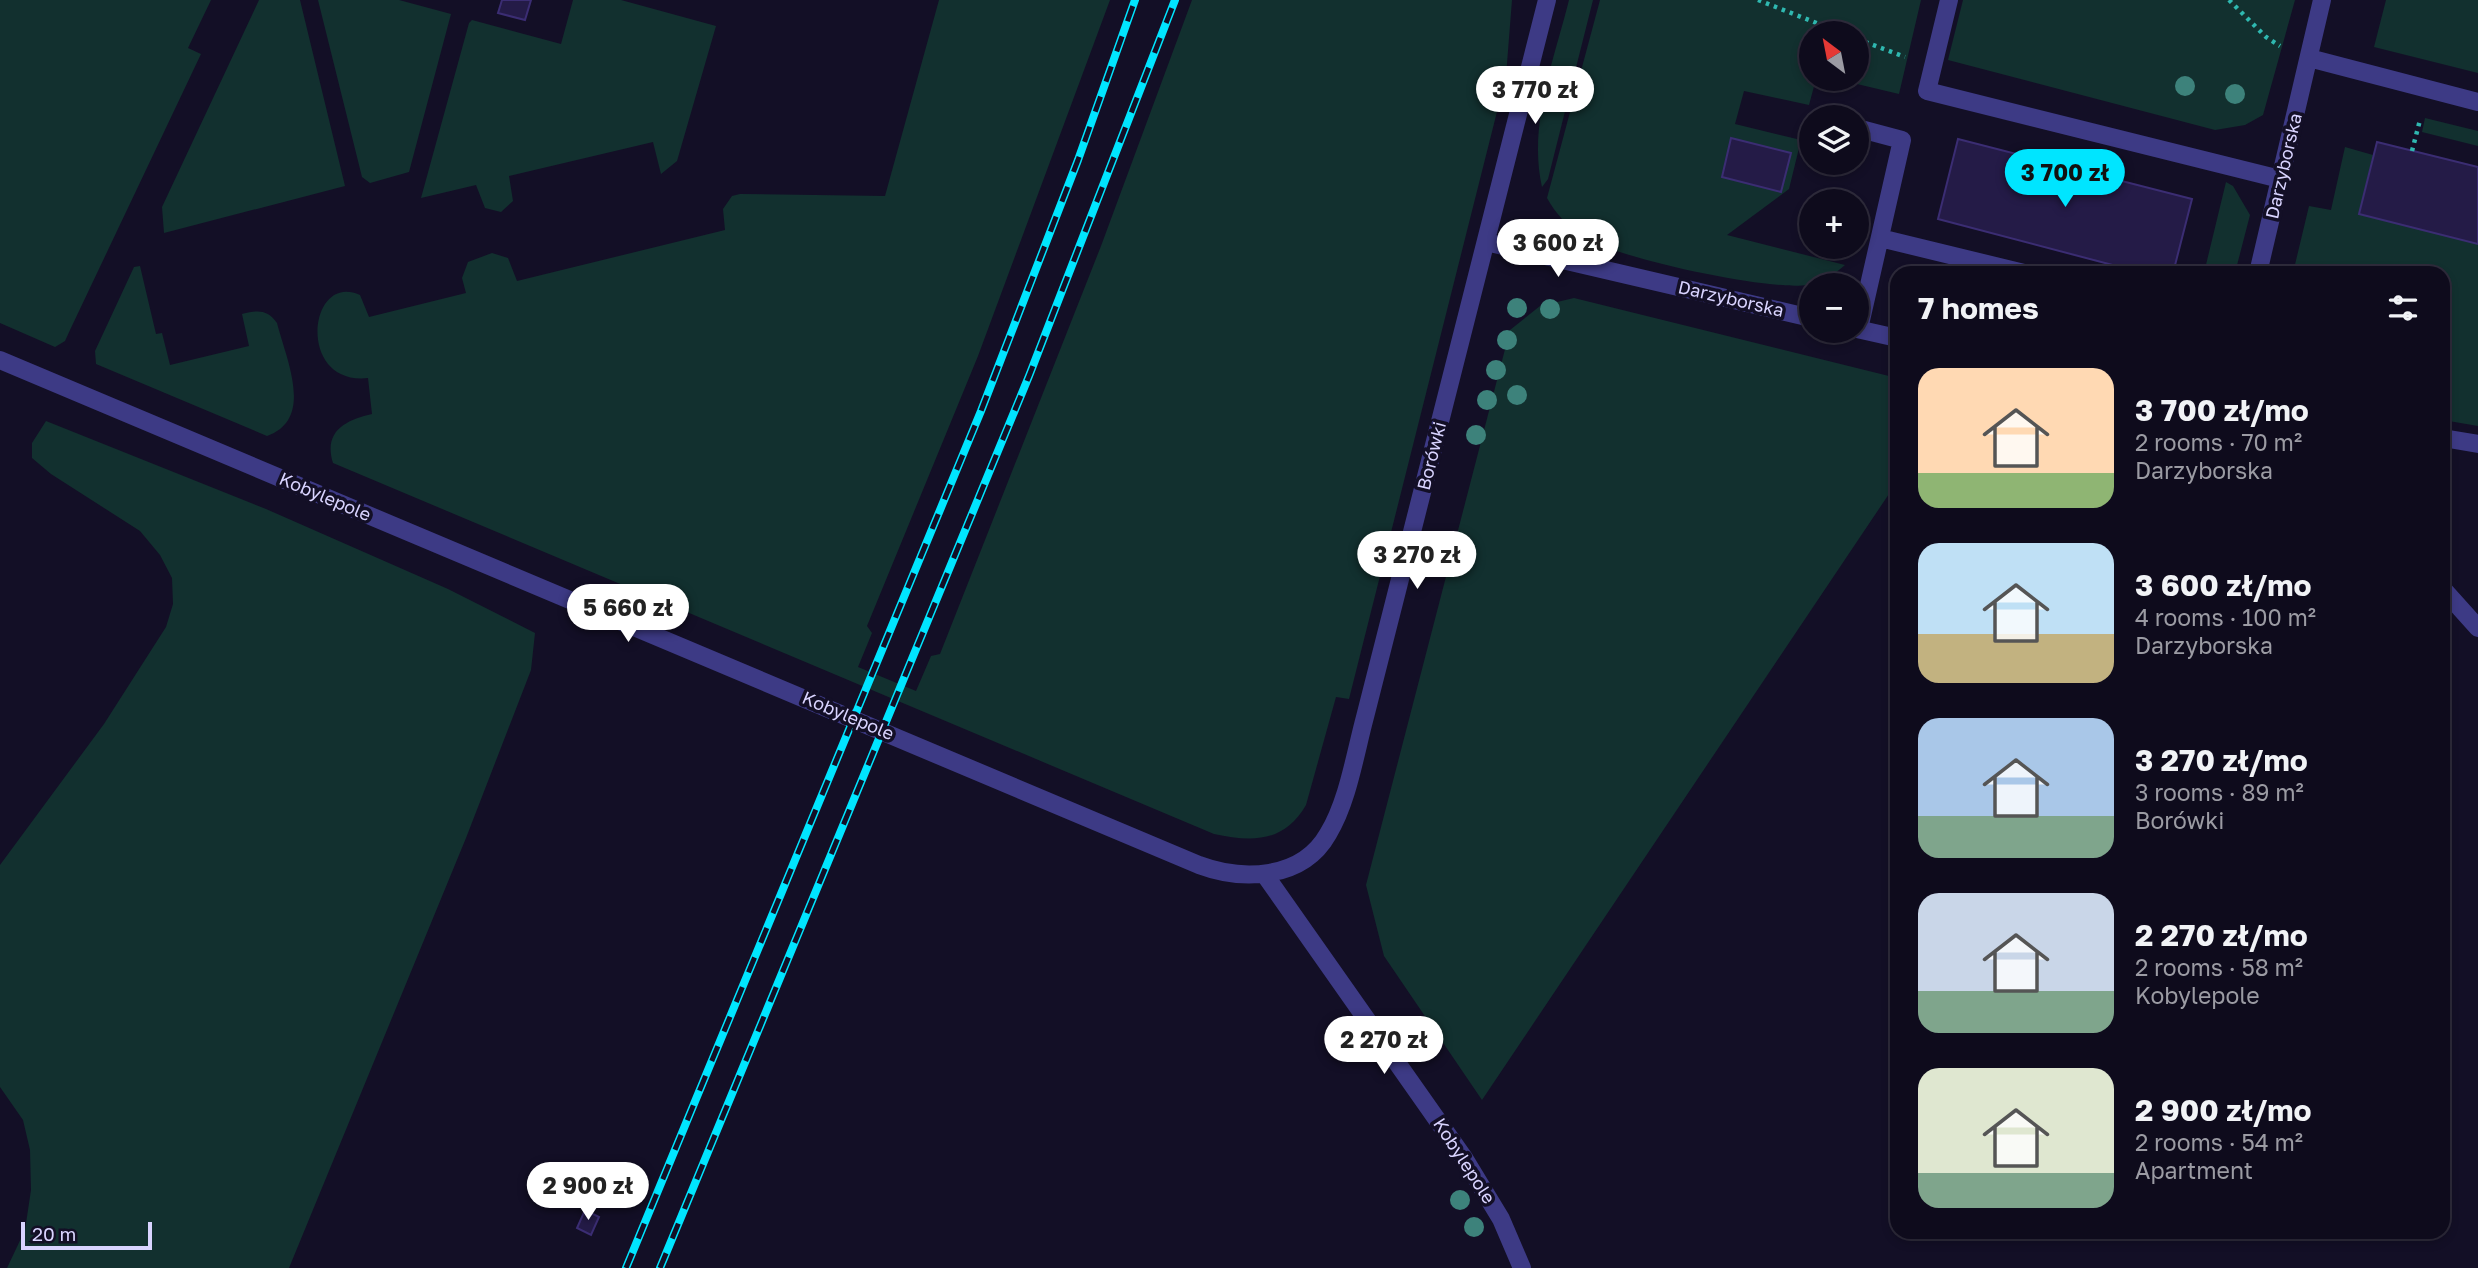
<!DOCTYPE html>
<html lang="en">
<head>
<meta charset="utf-8">
<style>
  body { margin:0; font-family:"Golos Text",sans-serif; background:#171425; color:#f1f3f6; height:100vh; display:flex; flex-direction:column; font-size:26px; white-space:nowrap }
  * { box-sizing:border-box; margin:0 }
  p { font-size:23px; color:#9b9ba3 }
  .icon { flex:none; width:38px; height:38px; fill:none; stroke:currentColor; stroke-width:2; stroke-linecap:round; stroke-linejoin:round }
  .map { position:relative; flex:1; overflow:hidden }
  .drawer { position:absolute; left:1890px; top:266px; width:560px; height:973px; display:flex; flex-direction:column; background:#0e0b1c; border-radius:21px; box-shadow:0 4px 10px #0003,0 0 0 2px #2e2b3b }
  .drawer>* { flex:none }
  .needle { width:46px; rotate:328deg }
  .fabs { position:absolute; left:1799px; top:21px; display:grid; gap:14px }
  .fabs a { display:grid; place-items:center; width:70px; height:70px; border-radius:50%; background:#0e0b1c; box-shadow:0 4px 10px #0003,0 0 0 2px #2e2b3b; font-size:35px }
  .scale { position:absolute; left:21px; bottom:18px; width:131px; box-sizing:border-box; padding-left:7px; border:4px solid #d9d4ff; border-top:0; font-size:19px; line-height:24px; white-space:nowrap; color:#d9d4ff; -webkit-text-stroke:5px #130f26; paint-order:stroke }
  .price { position:absolute; translate:-50% -60px; padding:0 16px; border-radius:24px; background:#fff; color:#222; font-size:23px; line-height:46px; filter:drop-shadow(0 2px 4px #0008) }
  .price::after { content:''; position:absolute; left:50%; top:42px; width:21px; height:16px; margin-left:-10px; background:inherit; clip-path:polygon(0 0,100% 0,50% 100%) }
  .price.on { background:#00e5ff; color:#111 }
  ul { padding:0; list-style:none }
  li { display:flex; align-items:center; gap:21px; height:175px; padding:0 28px }
  li span { display:grid; place-items:center; flex:none; width:196px; height:140px; border-radius:21px; color:#555 }
  li>.icon { margin-inline-start:auto }
  span .icon { width:84px; height:84px; fill:#fffc; stroke-width:1 }
  li b { font-size:30px }
  h2 { display:flex; justify-content:space-between; align-items:center; height:84px; padding:0 28px; font-size:30px }
  .map>svg:first-child { display:block }
</style>
</head>
<body>
<div class="map">
<svg width="2478" height="1268" viewBox="0 0 2478 1268">
  <rect width="100%" height="100%" fill="#130f26"/>
  <!-- green -->
  <path fill="#12302f" fill-rule="evenodd" d="M0 0H211L188 48 201 54 70 330 65 341 55 347 0 323Z
    M259 0H300L345 186 164 233 162 207Z
    M318 0H399L451 14 409 172 370 183 362 177Z
    M573 0H621L716 26 677 161 661 174 653 142 509 176 513 201 501 212 485 208 476 185 421 198 469 23 472 20 561 44Z
    M939 0H1110L978 356 867 626 872 633 858 667 916 691 931 656 940 654 1101 246 1192 0H1512L1506 76 1349 699 1336 697 1306 805C1284 843 1252 842 1214 834L333 463C323 431 346 420 372 414L368 378C296 386 308 271 360 295L369 317 466 293 462 278 468 262 492 253 508 258 517 281 725 230 723 209 732 196 740 194 885 196Z
    M1569 0H1593L1548 179 1542 187C1528 125 1554 60 1569 0Z
    M1600 0H1921L1899 94 1836 79H1857V33H1811V79H1816L1809 105 1744 91 1735 124 1801 140 1789 189 1727 235 1845 265C1835 274 1821 283 1807 285 1769 291 1616 258 1583 237 1569 228 1555 213 1547 198ZM1732 138 1791 153 1781 191 1722 176Z
    M1963 0H2295L2263 115 2245 125 2215 130 1948 60Z
    M2386 0H2478V73L2374 47Z
    M2425 118 2478 131V146L2422 132Z
    M2345 147 2373 155 2359 214 2478 244V426L2443 420V273H2293L2309 206 2331 210Z
    M2226 182 2233 186 2250 215 2235 273H2204Z
    M140 266 156 334 162 333 170 365 249 346 242 314C258 310 267 309 277 323 286 359 315 419 267 436L96 364 95 351 134 267Z
    M1574 298 1897 378V482L1482 1100 1384 956 1366 885 1510 330 1540 306Z
    M46 421 266 509 448 589 535 633 531 670 466 838 289 1268H7L25 1230 31 1190 30 1150 23 1120 0 1087V865L104 724 166 627 173 604 172 578 160 555 140 531 51 474 32 458V443Z"/>
  <!-- building -->
  <path fill="#241b47" stroke="#3b2d73" stroke-width="2" d="M502 0H531L525 20 498 13Z
    M1731 138 1791 153 1781 192 1722 177Z
    M1958 139 2192 199 2173 273H2143L1938 219Z
    M2377 142 2478 167V244L2359 214Z
    M585 1210 599 1217 591 1235 577 1228Z"/>
  <g fill="none" stroke-linecap="round" stroke-linejoin="round">
    <!-- path -->
    <path stroke="#2fb8b0" stroke-width="4.5" stroke-dasharray="3.5 5" stroke-linecap="butt" d="M1758 0 1842 33
      M2229 0 2266 37 2280 46
      M1857 39 1905 57
      M2412 151 2420 120"/>
    <!-- minor -->
    <path stroke="#3d3a85" stroke-width="18" d="M1949 0 1927 91 2280 179
      M2309 58 2478 102
      M1857 128 1902 140 1859 329
      M1880 238 2024 273
      M1486 242 1811 318
      M2258 273 2322 0
      M1857 329 1897 338
      M0 360 1199 865C1242 881 1302 880 1328 834 1348 801 1355 754 1365 717L1547 0
      M2443 438 2478 444
      M2443 589 2478 628
      M1265 875 1464 1158 1501 1219 1522 1268"/>
    <!-- rail casing -->
    <g stroke="#00e5ff" stroke-width="8">
      <path id="rail" d="M626 1268 981 411 1078 160 1135 0
        M660 1268 1029 376 1175 0"/>
    </g>
    <!-- rail -->
    <use href="#rail" stroke="#130f26" stroke-width="5" stroke-dasharray="16" stroke-linecap="butt"/>
  </g>
  <!-- trees -->
  <g fill="#3d827b">
    <circle cx="2185" cy="86" r="10"/>
    <circle cx="2235" cy="94" r="10"/>
    <circle cx="1517" cy="308" r="10"/>
    <circle cx="1550" cy="309" r="10"/>
    <circle cx="1507" cy="340" r="10"/>
    <circle cx="1496" cy="370" r="10"/>
    <circle cx="1517" cy="395" r="10"/>
    <circle cx="1487" cy="400" r="10"/>
    <circle cx="1476" cy="435" r="10"/>
    <circle cx="1460" cy="1200" r="10"/>
    <circle cx="1474" cy="1227" r="10"/>
  </g>
  <g text-anchor="middle" stroke-width="7" stroke-linejoin="round" paint-order="stroke">
    <!-- street labels -->
    <g font-size="18" fill="#d9d4ff" stroke="#130f26">
      <text transform="translate(2284 166) rotate(-77)" y="6">Darzyborska</text>
      <text transform="translate(1731 299) rotate(13)" y="6">Darzyborska</text>
      <text transform="translate(1432 456) rotate(-76)" y="6">Borówki</text>
      <text transform="translate(325 497) rotate(23)" y="6">Kobylepole</text>
      <text transform="translate(848 716) rotate(23)" y="6">Kobylepole</text>
      <text transform="translate(1464 1161) rotate(57)" y="6">Kobylepole</text>
    </g>
  </g>
</svg>
<div class="fabs">
<a><svg class="needle" viewBox="-14 -14 28 28"><path d="M0-13l5 13h-10z" fill="#e53935"/><path d="M0 13l5-13h-10z" fill="#9b9ba3"/></svg></a>
<a><svg class="icon" aria-label="layers" viewBox="0 0 24 24"><path d="M12 4l9 5-9 5-9-5zM3 14l9 5 9-5"/></svg></a>
<a>+</a>
<a>−</a>
</div>
<div class="scale">20 m</div>
<b class="price" style="left:1535px;top:126px">3 770 zł</b>
<b class="price on" style="left:2065px;top:209px">3 700 zł</b>
<b class="price" style="left:1558px;top:279px">3 600 zł</b>
<b class="price" style="left:1417px;top:591px">3 270 zł</b>
<b class="price" style="left:628px;top:644px">5 660 zł</b>
<b class="price" style="left:1384px;top:1076px">2 270 zł</b>
<b class="price" style="left:588px;top:1222px">2 900 zł</b>
<section class="drawer">
<h2>7 homes<svg class="icon" aria-label="filters" viewBox="0 0 24 24"><path d="M4 7h16M4 17h16"/><circle cx="9" cy="7" r="2"/><circle cx="15" cy="17" r="2"/></svg></h2>
<ul>
<li><span style="background:linear-gradient(#ffd9b3 75%,#8fb573 0)"><svg class="icon" aria-label="home" viewBox="0 0 24 24"><path d="M3 11l9-7 9 7M6 9v11h12V9"/></svg></span><div><b>3 700 zł/mo</b><p>2 rooms · 70 m²</p><p>Darzyborska</p></div></li>
<li><span style="background:linear-gradient(#bfe0f5 65%,#c2b280 0)"><svg class="icon" aria-label="home" viewBox="0 0 24 24"><path d="M3 11l9-7 9 7M6 9v11h12V9"/></svg></span><div><b>3 600 zł/mo</b><p>4 rooms · 100 m²</p><p>Darzyborska</p></div></li>
<li><span style="background:linear-gradient(#a9c7e8 70%,#7fa58c 0)"><svg class="icon" aria-label="home" viewBox="0 0 24 24"><path d="M3 11l9-7 9 7M6 9v11h12V9"/></svg></span><div><b>3 270 zł/mo</b><p>3 rooms · 89 m²</p><p>Borówki</p></div></li>
<li><span style="background:linear-gradient(#c9d6e8 70%,#7fa58c 0)"><svg class="icon" aria-label="home" viewBox="0 0 24 24"><path d="M3 11l9-7 9 7M6 9v11h12V9"/></svg></span><div><b>2 270 zł/mo</b><p>2 rooms · 58 m²</p><p>Kobylepole</p></div></li>
<li><span style="background:linear-gradient(#dfe7d0 75%,#7fa58c 0)"><svg class="icon" aria-label="home" viewBox="0 0 24 24"><path d="M3 11l9-7 9 7M6 9v11h12V9"/></svg></span><div><b>2 900 zł/mo</b><p>2 rooms · 54 m²</p><p>Apartment</p></div></li>
</ul>
</section>
</div>
</body>
</html>
